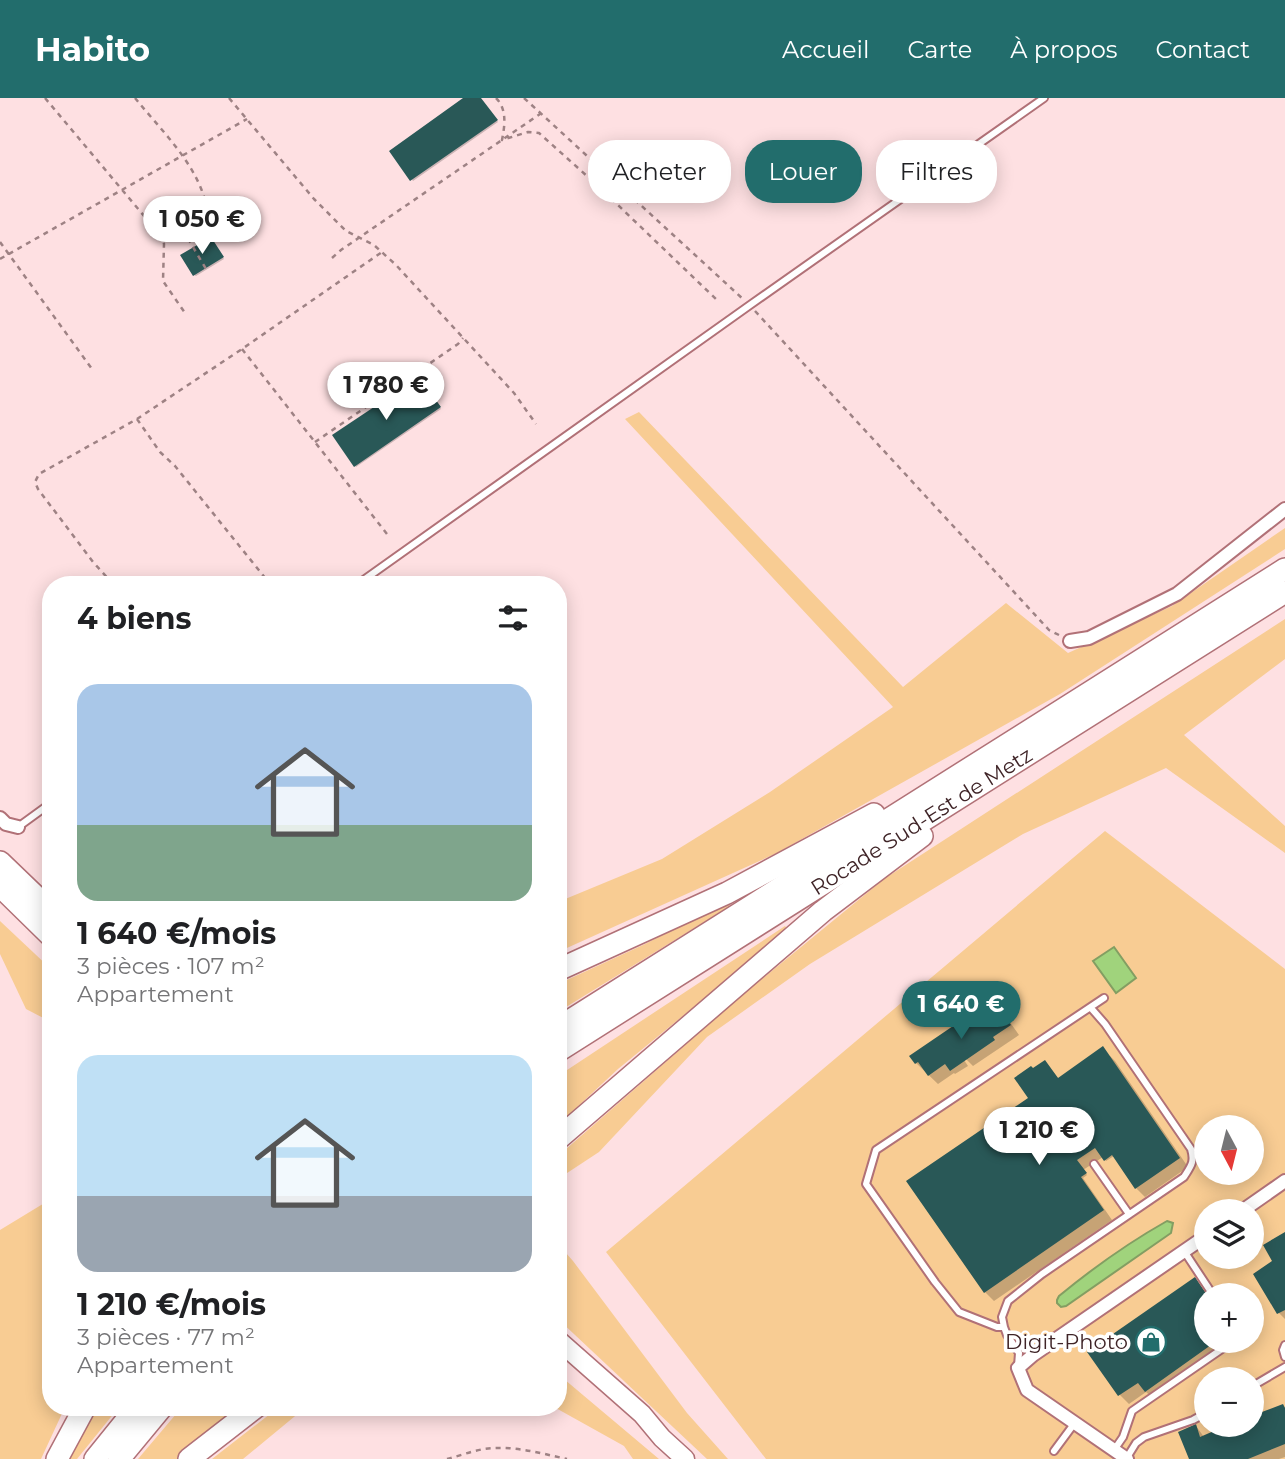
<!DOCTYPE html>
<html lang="fr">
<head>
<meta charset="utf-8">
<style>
  body { margin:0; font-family:Montserrat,sans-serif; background:#f2f2f2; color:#202124; height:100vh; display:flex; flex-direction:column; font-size:26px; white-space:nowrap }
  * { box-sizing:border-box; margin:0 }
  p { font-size:23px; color:#757577 }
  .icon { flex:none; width:38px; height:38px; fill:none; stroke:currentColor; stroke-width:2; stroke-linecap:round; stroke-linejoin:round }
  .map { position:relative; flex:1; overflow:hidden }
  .sheet { position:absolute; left:42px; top:478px; width:525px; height:840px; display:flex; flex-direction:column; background:#fff; border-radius:28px; box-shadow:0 4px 18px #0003 }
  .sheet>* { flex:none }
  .hud { position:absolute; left:588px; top:42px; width:592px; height:63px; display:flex; gap:14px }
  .needle { width:46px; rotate:173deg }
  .tools { position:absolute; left:1194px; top:1017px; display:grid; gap:14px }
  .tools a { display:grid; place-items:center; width:70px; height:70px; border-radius:50%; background:#fff; box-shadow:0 4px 18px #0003; font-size:35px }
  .price { position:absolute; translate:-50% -60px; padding:0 16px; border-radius:24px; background:#fff; color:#222; font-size:23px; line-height:46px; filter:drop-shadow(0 2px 4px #0008) }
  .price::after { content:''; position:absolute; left:50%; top:42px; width:21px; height:16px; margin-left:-10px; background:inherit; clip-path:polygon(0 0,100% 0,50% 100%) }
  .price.current { background:#226d6c; color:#fff }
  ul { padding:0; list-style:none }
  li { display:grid; align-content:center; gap:14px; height:371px; padding:0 35px }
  li span { display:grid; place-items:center; height:217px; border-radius:21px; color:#555 }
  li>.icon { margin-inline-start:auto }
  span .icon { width:126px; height:126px; fill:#fffc; stroke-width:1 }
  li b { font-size:30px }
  h2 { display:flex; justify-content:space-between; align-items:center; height:84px; padding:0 35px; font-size:30px }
  .pill { padding:0 24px; border-radius:28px; background:#fff; box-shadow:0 4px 18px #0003; font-size:24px; line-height:63px }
  .pill.current { background:#226d6c; color:#fff }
  header { display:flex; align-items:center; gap:42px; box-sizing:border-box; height:98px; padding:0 35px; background:#226d6c; color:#fff }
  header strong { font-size:33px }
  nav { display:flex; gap:38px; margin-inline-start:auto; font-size:24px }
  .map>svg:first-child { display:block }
</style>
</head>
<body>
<header>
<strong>Habito</strong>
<nav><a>Accueil</a><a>Carte</a><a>À propos</a><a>Contact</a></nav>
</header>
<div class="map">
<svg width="1285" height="1361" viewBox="0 0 1285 1361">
  <rect width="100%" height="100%" fill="#fee0e2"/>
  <!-- green -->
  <path fill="#f8cc93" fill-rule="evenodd" d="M639 314 903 589 1006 505 1068 555 1172 508 1285 430V451L1060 596 777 755 558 854V804L662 761 770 694 893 609 625 321Z
    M1285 521V561L1184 637 1285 728V755L1166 670 1023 736 810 866 707 939 599 1054 558 1081V1058L746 894 884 781Z
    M1105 733 1285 871V1361H766L606 1154ZM1206 1029H1251V1074H1206ZM1206 1113H1251V1158H1206ZM1206 1197H1251V1242H1206ZM1206 1281H1251V1326H1206Z
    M728 804 730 808 558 914V886L643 847Z
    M0 823 51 871V924L26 911 0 856Z
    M785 828 788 832 618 971 558 1027V978Z
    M51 1101V1309H65L41 1361H0V1132Z
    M558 1146 573 1163 687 1315 728 1361H707L558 1221Z
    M558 1276 659 1361H633L624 1348 554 1309H558Z
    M95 1309H119L77 1361H66Z
    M182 1309H244L177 1361H138Z
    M279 1309H306L243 1361H212Z"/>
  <!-- water -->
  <path fill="#a0d37c" stroke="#839e62" stroke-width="2" d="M1114 849 1136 880 1116 895 1093 863Z
    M1167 1123 1173 1125 1171 1135 1066 1208 1061 1209 1057 1205V1202L1059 1198C1093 1170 1128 1145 1167 1123Z"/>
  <!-- shadow -->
  <path fill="#0003" d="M466 0H479L498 24 413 83 392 54Z
    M210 141 224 161 196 178 194 177Z
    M419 281 441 311 356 369 334 337Z
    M996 908 1004 916 1019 937 973 968 963 958 962 959 968 968 955 976 954 975 938 986 916 965 958 932Z
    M1110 958 1115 963 1188 1069 1145 1099 1136 1090 1114 1058 1106 1063 1103 1059 1083 1072 1087 1077 1083 1080 1112 1122 994 1203 985 1194 909 1084 1030 1001 1033 972 1045 964 1059 981Z
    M1285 1136V1221L1279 1215 1275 1164Z
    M1194 1181 1208 1197H1206V1242H1225L1230 1249 1155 1302 1146 1294 1129 1306 1120 1297 1089 1254Z
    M1283 1308 1285 1310V1359L1279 1361H1191L1196 1328 1204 1339 1251 1326Z"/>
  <!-- building -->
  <path fill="#295857" d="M463 0H481L498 22 410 83 389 53Z
    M211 139 224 159 193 178 180 157Z
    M419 279 441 309 354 369 332 337Z
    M996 905 1011 927 993 939 995 942 950 973 945 966 928 978 918 964 915 966 909 958 956 926 959 930Z
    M1103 948 1180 1060 1135 1091 1112 1057 1104 1063 1095 1050 1077 1062 1087 1075 1081 1079 1104 1112 984 1195 906 1083 1028 1000 1014 980 1031 968 1033 970 1045 962 1058 980Z
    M1285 1134V1212L1277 1216 1253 1176 1272 1163 1263 1147Z
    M1195 1179 1207 1197H1206V1212L1204 1213 1206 1216V1242H1218L1145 1294 1138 1285 1118 1298 1087 1254Z
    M1283 1306 1285 1310V1346L1248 1361H1189L1178 1334 1196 1326 1200 1339 1230 1326H1251V1318Z"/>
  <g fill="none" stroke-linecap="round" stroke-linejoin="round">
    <!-- lane casing -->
    <g stroke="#b17177" stroke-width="10">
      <path id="lane" d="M358 486 750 207 1044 0
        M18 729 51 705
        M1091 910 1105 926 1191 1051C1195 1064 1191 1068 1184 1079L1042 1176 1008 1203 1002 1219 1004 1229H997L959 1214 935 1184 866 1086 876 1052 1104 900
        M1094 1066 1129 1116
        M1184 1153 1213 1197
        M1004 1229 1007 1237 1019 1255 1018 1268
        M1285 1247 1283 1252 1285 1259
        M1251 1289 1285 1269
        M1114 1352 1123 1339 1132 1313 1235 1242
        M1054 1353 1074 1326
        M1126 1361 1136 1345 1144 1339 1193 1322 1206 1315"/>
    </g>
    <!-- street casing -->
    <g stroke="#b17177" stroke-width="16">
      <path id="street" d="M1070 543 1089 540 1177 496 1285 411
        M0 720 6 726 18 729
        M1242 1113 1285 1083
        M1127 1361 1027 1292 1018 1270 1033 1257 1206 1138"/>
    </g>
    <!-- primary casing -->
    <g stroke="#b17177" stroke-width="21">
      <path id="primary" d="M558 1242 642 1316 662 1340 685 1361"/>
    </g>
    <!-- highway casing -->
    <g stroke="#b17177" stroke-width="24">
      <g id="highway">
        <path d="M0 764 51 813"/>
        <path d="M0 788 51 838"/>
        <path d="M558 872 727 795 874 716"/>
        <path d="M558 930 1285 471"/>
        <path id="s1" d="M558 953 1285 494"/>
        <path d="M558 1041 823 813 922 738"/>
        <path d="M57 1361 85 1309"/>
        <path d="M95 1361 137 1309"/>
        <path d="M119 1361 162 1309"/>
        <path d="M189 1361 256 1309"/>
      </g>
    </g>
    <!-- path -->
    <path stroke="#9e8284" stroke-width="2.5" stroke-dasharray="5 5" stroke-linecap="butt" d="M45 0 155 131 162 135 183 132 206 171
      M135 0C160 31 194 63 205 102L191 130 188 140
      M229 0 314 101 346 133 374 147 396 167 514 295 536 326
      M496 0C507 11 505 27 502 42L528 34 539 35 597 87 717 202
      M524 0 743 201
      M162 135 164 146 163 183 185 215
      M0 144 92 271
      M332 160 341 152 540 16
      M0 161 247 21
      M755 213 1049 532 1059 537
      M242 251 387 436
      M137 321 160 354 175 368 270 486
      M315 344 458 246 463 240
      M113 486 93 464 38 391 35 384 39 376 137 321 242 251 382 154
      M447 1361C459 1358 472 1353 484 1351 513 1347 539 1355 567 1361"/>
    <!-- lane -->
    <use href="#lane" stroke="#fff" stroke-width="6"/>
    <!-- street -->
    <use href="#street" stroke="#fff" stroke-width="12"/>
    <!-- primary -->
    <use href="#primary" stroke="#fff" stroke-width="18"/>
    <!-- highway -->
    <use href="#highway" stroke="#fff" stroke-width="21"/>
  </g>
  <!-- icons -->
  <defs>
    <g id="shop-ring" transform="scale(1.575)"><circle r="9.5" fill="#fff" stroke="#226d6c" stroke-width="1.5"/><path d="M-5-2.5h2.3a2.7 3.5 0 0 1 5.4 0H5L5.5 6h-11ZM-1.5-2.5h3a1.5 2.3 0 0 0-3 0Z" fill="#226d6c"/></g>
  </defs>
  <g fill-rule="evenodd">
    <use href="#shop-ring" x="1151" y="1244"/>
  </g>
  <g text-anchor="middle" stroke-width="7" stroke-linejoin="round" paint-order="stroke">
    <!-- street labels -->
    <g font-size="21" fill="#3f2427" stroke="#fff">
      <text dy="7" stroke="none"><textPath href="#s1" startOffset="430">Rocade Sud-Est de Metz</textPath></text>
    </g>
    <!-- poi labels -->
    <g font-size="21" fill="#3f2427" stroke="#fff" text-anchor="end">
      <text x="1128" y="1251">Digit-Photo</text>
    </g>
  </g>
</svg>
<div class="tools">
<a><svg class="needle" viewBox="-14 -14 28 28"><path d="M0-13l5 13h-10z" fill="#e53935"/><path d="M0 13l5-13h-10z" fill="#757577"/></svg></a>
<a><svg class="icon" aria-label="layers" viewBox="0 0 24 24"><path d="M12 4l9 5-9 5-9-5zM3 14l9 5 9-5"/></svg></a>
<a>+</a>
<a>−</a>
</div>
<b class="price" style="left:202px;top:158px">1 050 €</b>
<b class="price" style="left:386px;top:324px">1 780 €</b>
<b class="price current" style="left:961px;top:943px">1 640 €</b>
<b class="price" style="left:1039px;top:1069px">1 210 €</b>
<div class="hud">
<a class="pill">Acheter</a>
<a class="pill current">Louer</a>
<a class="pill">Filtres</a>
</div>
<section class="sheet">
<h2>4 biens<svg class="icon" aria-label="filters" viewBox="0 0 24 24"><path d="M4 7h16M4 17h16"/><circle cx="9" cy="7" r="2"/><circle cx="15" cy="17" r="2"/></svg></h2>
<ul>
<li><span style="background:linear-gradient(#a9c7e8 65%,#7fa58c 0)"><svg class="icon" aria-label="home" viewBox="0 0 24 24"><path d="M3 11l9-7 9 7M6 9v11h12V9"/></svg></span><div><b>1 640 €/mois</b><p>3 pièces · 107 m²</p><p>Appartement</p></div></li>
<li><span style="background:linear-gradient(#bfe0f5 65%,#9aa5b1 0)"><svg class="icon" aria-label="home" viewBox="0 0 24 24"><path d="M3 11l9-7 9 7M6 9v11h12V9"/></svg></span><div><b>1 210 €/mois</b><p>3 pièces · 77 m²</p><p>Appartement</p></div></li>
</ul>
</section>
</div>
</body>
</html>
